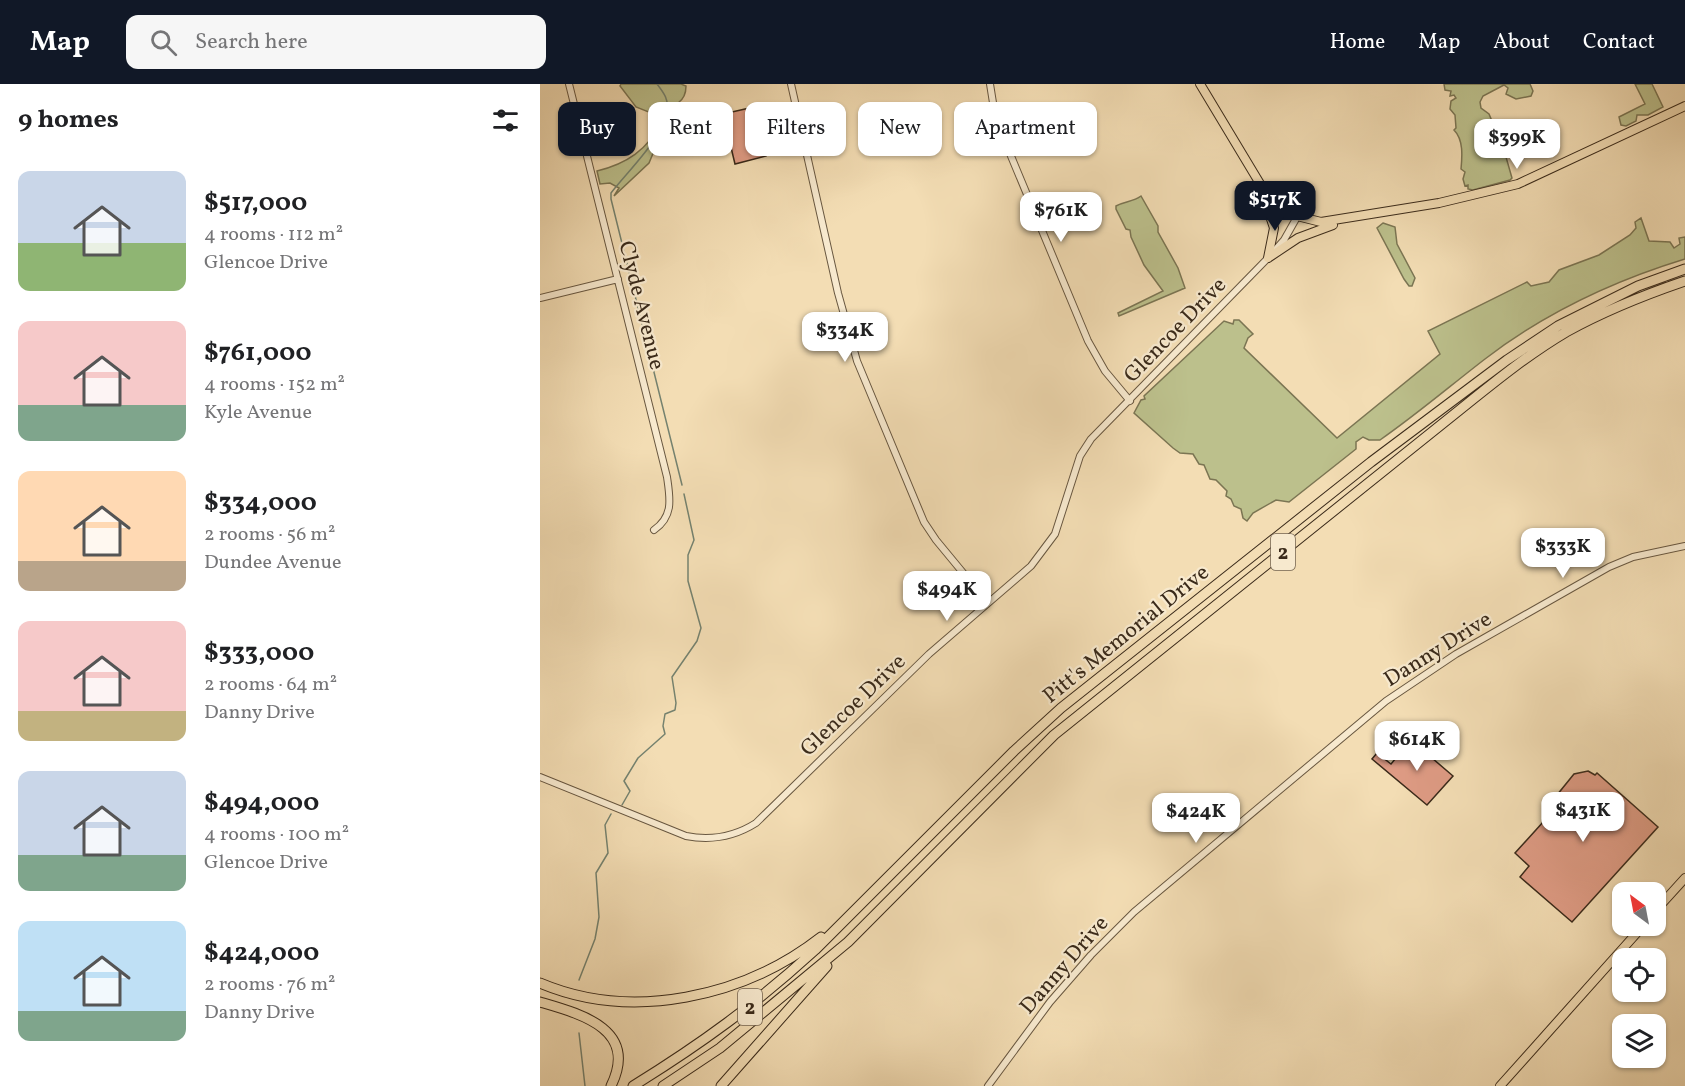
<!DOCTYPE html>
<html lang="en">
<head>
<meta charset="utf-8">
<style>
  body { margin:0; font-family:Vollkorn,serif; background:#f6f6f6; color:#202124; height:100vh; display:flex; flex-direction:column; font-size:22px; white-space:nowrap }
  * { box-sizing:border-box; margin:0 }
  p { font-size:20px; color:#757577 }
  .icon { flex:none; width:33px; height:33px; fill:none; stroke:currentColor; stroke-width:2; stroke-linecap:round; stroke-linejoin:round }
  .map { position:relative; flex:1; overflow:hidden }
  .drawer { display:flex; flex-direction:column; background:#fff; width:540px }
  .drawer>* { flex:none }
  .guide { position:absolute; left:18px; top:18px; width:570px; height:54px; display:flex; gap:12px }
  .needle { width:39px; rotate:328deg }
  .controls { position:absolute; left:1072px; top:798px; display:grid; gap:12px }
  .controls a { display:grid; place-items:center; width:54px; height:54px; border-radius:12px; background:#fff; box-shadow:0 2px 4px #0004; font-size:30px }
  .price { position:absolute; translate:-50% -51px; padding:0 14px; border-radius:12px; background:#fff; color:#222; font-size:20px; line-height:39px; filter:drop-shadow(0 2px 3px #0008) }
  .price::after { content:''; position:absolute; left:50%; top:36px; width:18px; height:14px; margin-left:-9px; background:inherit; clip-path:polygon(0 0,100% 0,50% 100%) }
  .price.selected { background:#111827; color:#fff }
  ul { padding:0; list-style:none }
  li { display:flex; align-items:center; gap:18px; height:150px; padding:0 18px }
  li span { display:grid; place-items:center; flex:none; width:168px; height:120px; border-radius:12px; color:#555 }
  li>.icon { margin-inline-start:auto }
  span .icon { width:72px; height:72px; fill:#fffc; stroke-width:1 }
  li b { font-size:26px }
  h2 { display:flex; justify-content:space-between; align-items:center; height:72px; padding:0 18px; font-size:26px }
  .chip { padding:0 21px; border-radius:12px; background:#fff; box-shadow:0 2px 4px #0004; font-size:21px; line-height:54px }
  .chip.selected { background:#111827; color:#fff }
  header { display:flex; align-items:center; gap:36px; box-sizing:border-box; height:84px; padding:0 30px; background:#111827; color:#fff }
  header strong { font-size:28px }
  nav { display:flex; gap:33px; margin-inline-start:auto; font-size:21px }
  .search { width:420px; height:54px; background:#f6f6f6; display:flex; align-items:center; gap:15px; box-sizing:border-box; padding:0 21px; border-radius:12px; color:#757577; font-size:22px }
  main { display:flex; flex:1; min-height:0 }
  .map>svg:first-child { display:block }
</style>
</head>
<body>
<header>
<strong>Map</strong>
<div class="search"><svg class="icon" aria-label="search" viewBox="0 0 24 24"><circle cx="10" cy="10" r="6"/><path d="M15 15l6 6"/></svg>Search here</div>
<nav><a>Home</a><a>Map</a><a>About</a><a>Contact</a></nav>
</header>
<main>
<section class="drawer">
<h2>9 homes<svg class="icon" aria-label="filters" viewBox="0 0 24 24"><path d="M4 7h16M4 17h16"/><circle cx="9" cy="7" r="2"/><circle cx="15" cy="17" r="2"/></svg></h2>
<ul>
<li><span style="background:linear-gradient(#c9d6e8 60%,#8fb573 0)"><svg class="icon" aria-label="home" viewBox="0 0 24 24"><path d="M3 11l9-7 9 7M6 9v11h12V9"/></svg></span><div><b>$517,000</b><p>4 rooms · 112 m²</p><p>Glencoe Drive</p></div></li>
<li><span style="background:linear-gradient(#f6c9c9 70%,#7fa58c 0)"><svg class="icon" aria-label="home" viewBox="0 0 24 24"><path d="M3 11l9-7 9 7M6 9v11h12V9"/></svg></span><div><b>$761,000</b><p>4 rooms · 152 m²</p><p>Kyle Avenue</p></div></li>
<li><span style="background:linear-gradient(#ffd9b3 75%,#b9a48a 0)"><svg class="icon" aria-label="home" viewBox="0 0 24 24"><path d="M3 11l9-7 9 7M6 9v11h12V9"/></svg></span><div><b>$334,000</b><p>2 rooms · 56 m²</p><p>Dundee Avenue</p></div></li>
<li><span style="background:linear-gradient(#f6c9c9 75%,#c2b280 0)"><svg class="icon" aria-label="home" viewBox="0 0 24 24"><path d="M3 11l9-7 9 7M6 9v11h12V9"/></svg></span><div><b>$333,000</b><p>2 rooms · 64 m²</p><p>Danny Drive</p></div></li>
<li><span style="background:linear-gradient(#c9d6e8 70%,#7fa58c 0)"><svg class="icon" aria-label="home" viewBox="0 0 24 24"><path d="M3 11l9-7 9 7M6 9v11h12V9"/></svg></span><div><b>$494,000</b><p>4 rooms · 100 m²</p><p>Glencoe Drive</p></div></li>
<li><span style="background:linear-gradient(#bfe0f5 75%,#7fa58c 0)"><svg class="icon" aria-label="home" viewBox="0 0 24 24"><path d="M3 11l9-7 9 7M6 9v11h12V9"/></svg></span><div><b>$424,000</b><p>2 rooms · 76 m²</p><p>Danny Drive</p></div></li>
</ul>
</section>
<div class="map">
<svg width="1145" height="1002" viewBox="0 0 1145 1002">
  <rect width="100%" height="100%" fill="#f3ddb4"/>
  <filter id="stains"><feTurbulence type="fractalNoise" baseFrequency=".00333" numOctaves="4"/><feColorMatrix values="0 0 0 0 .2 0 0 0 0 .09 0 0 0 0 .02 0 0 0 .5 -.17"/></filter>
  <radialGradient id="worn" r=".72"><stop offset=".6" stop-color="#630" stop-opacity="0"/><stop offset="1" stop-color="#630" stop-opacity=".3"/></radialGradient>
  <!-- green -->
  <path fill="#bcc08c" stroke="#7b7553" stroke-width="1.5" d="M81 0H141L146 2C146 9 144 15 138 19L139 27 143 30 138 38V47L114 67 109 79 74 112 79 104 70 99 60 100 57 87C86 80 108 66 121 38L119 32 96 23 80 2Z
    M904 0H990L993 7 991 12 976 15 966 10 968 4 964 1 943 12 940 18 941 24 949 30 964 66 972 94 970 96 933 106 928 105V101L925 102 923 95 925 88 921 85C922 74 924 56 914 46L916 44 915 31 910 25 911 17 916 14 914 11 910 12 911 7 905 6Z
    M1095 0H1112L1123 23 1108 31H1097L1096 37 1086 42 1081 41 1079 33 1105 20Z
    M601 112 618 142V148L638 184 645 204 579 232 578 229 623 207 604 181 591 153 590 146 586 145 576 125V122C585 117 593 118 601 112Z
    M1101 134 1109 157 1130 158 1134 164 1140 160 1139 154 1145 153V175C1073 197 1005 229 945 275 910 302 876 331 840 356H829L823 353 816 358V365L749 418 736 416 713 429 707 437 703 434 701 425 694 422 691 415 686 412 687 407 676 396 670 395 664 381 659 380 653 370 640 369 633 364 594 329 601 316 605 315 604 312 684 237 693 240 694 236H699L713 250 708 254 704 264 797 354 900 270 888 247 987 198 991 202 1009 198 1019 186 1059 171 1090 151 1096 144 1095 138Z
    M843 139 855 143 857 160 875 194 872 202H869L864 195 837 144Z"/>
  <g fill="none" stroke-linecap="round" stroke-linejoin="round">
    <!-- stream -->
    <path stroke="#75826f" stroke-width="1.5" d="M117 0C123 8 129 15 127 26 125 52 87 88 71 109V115L142 401
      M82 721 90 707 84 697 98 674 125 650 123 642 125 630 135 626 136 619 132 593 157 557 161 544 148 497V471L154 456 144 410
      M39 896 55 855 59 833 56 789 68 769 65 741 71 730
      M39 949 45 1002"/>
  </g>
  <!-- building -->
  <path fill="#de9b84" stroke="#3a2a1a" stroke-width="1.5" d="M214 23 226 72 195 80 183 30Z
    M871 656 913 692 887 721 832 675 837 669 851 680Z
    M1048 687 1055 691 1057 689 1118 743 1032 838 980 793 989 782 975 769 1023 716 1017 711 1034 690Z"/>
  <g fill="none" stroke-linecap="round" stroke-linejoin="round">
    <!-- minor casing -->
    <g stroke="#685740" stroke-width="8">
      <path id="minor" d="M29 0 127 393C130 414 134 432 114 446
        M251 0 298 209 317 277 384 438 396 456 448 519
        M450 0 454 25 461 48 548 257 565 287 590 317
        M0 214 78 195
        M0 693 146 752C172 757 194 753 216 739L389 570 491 482 515 450 540 372 551 355 728 174 744 156 757 133
        M448 1002 510 918 551 871 594 828 846 617 916 570 1069 483 1093 473 1145 462"/>
    </g>
    <!-- major casing -->
    <g stroke="#3a2a1a" stroke-width="10">
      <path id="major" d="M660 0 728 113 753 131 781 138 899 119 978 100 1145 22
        M722 108 734 144 728 174
        M728 174 758 154 793 141
        M1116 826 1145 794
        M960 1002 1103 842"/>
    </g>
    <!-- highway casing -->
    <g stroke="#3a2a1a" stroke-width="11">
      <path id="highway" d="M0 899C92 938 204 913 281 853
        M0 918C41 930 99 945 71 1002
        M93 1002C161 960 216 920 275 866L474 667 521 624 831 378 967 276 1018 242 1098 202 1145 185
        M123 1002 180 964 308 858 514 651 917 328C952 300 987 271 1026 248 1064 227 1104 211 1145 197
        M181 1002 287 882"/>
    </g>
    <!-- minor -->
    <use href="#minor" stroke="#f7e9ce" stroke-width="6"/>
    <!-- major -->
    <use href="#major" stroke="#f3ddb4" stroke-width="8"/>
    <!-- highway -->
    <use href="#highway" stroke="#f3ddb4" stroke-width="9"/>
  </g>
  <g text-anchor="middle" stroke-width="4.5" stroke-linejoin="round" paint-order="stroke">
    <!-- shield labels -->
    <g fill="#f7e9ce" stroke="#736350" stroke-width="1.5">
      <rect x="731" y="450" width="24" height="36" rx="4.5"/>
      <rect x="198" y="905" width="24" height="36" rx="4.5"/>
    </g>
    <g font-size="21" font-weight="bold" fill="#3a2a1a">
      <text x="743" y="475">2</text>
      <text x="210" y="930">2</text>
    </g>
    <!-- street labels -->
    <g font-size="22" fill="#3a2a1a" stroke="#f7e9ce">
      <text transform="translate(103 221) rotate(76)" y="8">Clyde Avenue</text>
      <text transform="translate(634 245) rotate(-46)" y="8">Glencoe Drive</text>
      <text transform="translate(585 549) rotate(-39)" y="8">Pitt's Memorial Drive</text>
      <text transform="translate(897 564) rotate(-32)" y="8">Danny Drive</text>
      <text transform="translate(312 620) rotate(-44)" y="8">Glencoe Drive</text>
      <text transform="translate(523 880) rotate(-49)" y="8">Danny Drive</text>
    </g>
  </g>
  <rect width="100%" height="100%" filter="url(#stains)"/>
  <rect width="100%" height="100%" fill="url(#worn)"/>
</svg>
<div class="controls">
<a><svg class="needle" viewBox="-14 -14 28 28"><path d="M0-13l5 13h-10z" fill="#e53935"/><path d="M0 13l5-13h-10z" fill="#757577"/></svg></a>
<a><svg class="icon" aria-label="locate" viewBox="0 0 24 24"><circle cx="12" cy="12" r="6"/><path d="M12 2v4M12 18v4M2 12h4M18 12h4"/></svg></a>
<a><svg class="icon" aria-label="layers" viewBox="0 0 24 24"><path d="M12 4l9 5-9 5-9-5zM3 14l9 5 9-5"/></svg></a>
</div>
<b class="price" style="left:977px;top:86px">$399K</b>
<b class="price selected" style="left:735px;top:148px">$517K</b>
<b class="price" style="left:521px;top:159px">$761K</b>
<b class="price" style="left:305px;top:279px">$334K</b>
<b class="price" style="left:1023px;top:495px">$333K</b>
<b class="price" style="left:407px;top:538px">$494K</b>
<b class="price" style="left:877px;top:688px">$614K</b>
<b class="price" style="left:1043px;top:759px">$431K</b>
<b class="price" style="left:656px;top:760px">$424K</b>
<div class="guide">
<a class="chip selected">Buy</a>
<a class="chip">Rent</a>
<a class="chip">Filters</a>
<a class="chip">New</a>
<a class="chip">Apartment</a>
</div>
</div>
</main>
</body>
</html>
